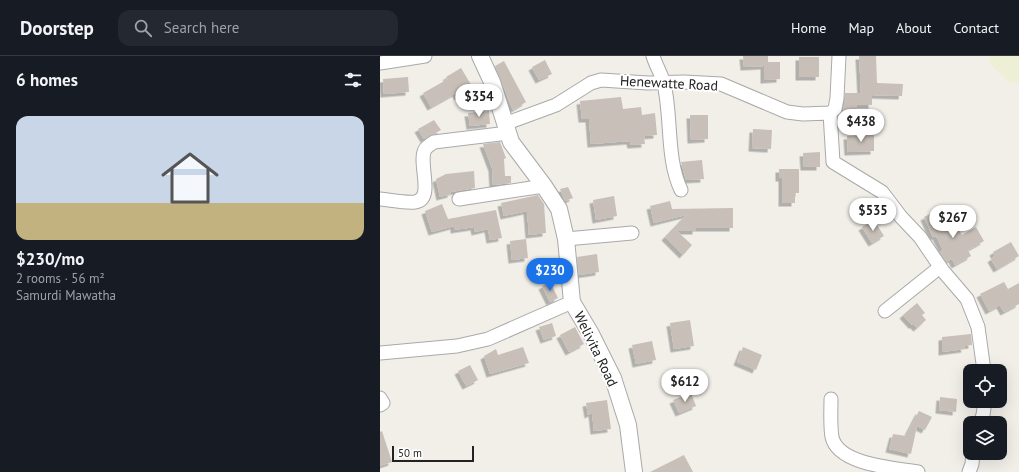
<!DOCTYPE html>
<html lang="en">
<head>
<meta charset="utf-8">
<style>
  body { margin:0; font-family:"PT Sans",sans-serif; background:#242831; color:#f1f3f6; height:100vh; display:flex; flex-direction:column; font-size:15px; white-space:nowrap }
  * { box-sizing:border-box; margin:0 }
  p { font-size:13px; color:#9ea1a6 }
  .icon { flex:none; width:22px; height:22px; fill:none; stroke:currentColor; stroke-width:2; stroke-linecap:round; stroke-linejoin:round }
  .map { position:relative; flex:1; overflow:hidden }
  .side { display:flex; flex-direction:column; background:#171b24; width:380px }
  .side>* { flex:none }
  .fabs { position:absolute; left:583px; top:308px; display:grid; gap:8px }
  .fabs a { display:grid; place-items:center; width:44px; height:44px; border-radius:8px; background:#171b24; box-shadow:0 4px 16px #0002; font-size:20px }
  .scale { position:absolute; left:12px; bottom:10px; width:82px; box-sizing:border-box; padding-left:4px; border:2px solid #222; border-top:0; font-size:11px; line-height:14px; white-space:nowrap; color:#222; -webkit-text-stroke:3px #fff; paint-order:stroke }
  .price { position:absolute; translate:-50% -34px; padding:0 9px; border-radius:14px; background:#fff; color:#222; font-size:13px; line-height:26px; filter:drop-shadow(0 1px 2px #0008) }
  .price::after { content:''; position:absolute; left:50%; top:24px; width:12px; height:9px; margin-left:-6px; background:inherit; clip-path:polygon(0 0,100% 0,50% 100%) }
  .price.current { background:#1a73e8; color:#fff }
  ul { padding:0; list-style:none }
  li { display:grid; align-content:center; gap:8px; height:212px; padding:0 16px }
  li span { display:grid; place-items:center; height:124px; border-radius:12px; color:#555 }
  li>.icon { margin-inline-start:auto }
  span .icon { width:72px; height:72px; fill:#fffc; stroke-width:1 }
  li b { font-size:17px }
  h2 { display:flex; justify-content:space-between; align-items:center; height:48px; padding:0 16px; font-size:17px }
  header { display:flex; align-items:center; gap:24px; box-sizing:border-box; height:56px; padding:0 20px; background:#171b24; border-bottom:1px solid #363941 }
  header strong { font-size:19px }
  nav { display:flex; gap:22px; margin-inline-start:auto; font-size:14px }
  .search { width:280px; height:36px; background:#242831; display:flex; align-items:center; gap:10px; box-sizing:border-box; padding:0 14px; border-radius:12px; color:#9ea1a6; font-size:15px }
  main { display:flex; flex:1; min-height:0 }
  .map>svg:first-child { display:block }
</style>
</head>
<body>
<header>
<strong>Doorstep</strong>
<div class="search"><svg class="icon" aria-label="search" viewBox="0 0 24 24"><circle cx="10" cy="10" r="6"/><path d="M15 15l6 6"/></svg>Search here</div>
<nav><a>Home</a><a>Map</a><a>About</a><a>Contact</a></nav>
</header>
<main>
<section class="side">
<h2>6 homes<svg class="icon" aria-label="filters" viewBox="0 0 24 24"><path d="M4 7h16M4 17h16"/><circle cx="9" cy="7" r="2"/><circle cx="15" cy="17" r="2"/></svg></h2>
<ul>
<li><span style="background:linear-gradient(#c9d6e8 70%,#c2b280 0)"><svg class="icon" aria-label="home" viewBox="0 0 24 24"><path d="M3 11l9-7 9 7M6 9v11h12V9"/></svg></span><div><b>$230/mo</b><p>2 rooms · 56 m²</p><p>Samurdi Mawatha</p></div></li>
</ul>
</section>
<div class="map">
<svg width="639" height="416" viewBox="0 0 639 416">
  <defs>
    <filter id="shadow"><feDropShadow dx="-3.5" dy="3.5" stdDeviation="0" flood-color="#0004"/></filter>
  </defs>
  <rect width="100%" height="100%" fill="#f2efe9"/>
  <!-- farmland -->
  <path fill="#eef0d5" d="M610 0H639V27L629 26 610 8Z"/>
  <!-- building -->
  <path fill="#c7bfb8" filter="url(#shadow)" d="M363 0H388V6H400V23L384 24V10L364 11Z
    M479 0H496L497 27 523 28 522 40 492 39V49H477V62H463L465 37H481Z
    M419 1H439V21H419Z
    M165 4 172 18 159 24 152 11Z
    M124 5 146 46 133 54 115 10Z
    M81 12 93 32 78 41 76 37 51 51 43 37 68 23 66 21Z
    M28 21 29 36 4 38 3 23Z
    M241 41 243 53 261 51 262 59 275 57 277 79 264 80 265 88 251 89 250 85 211 88 209 63H202L200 45Z
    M109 55 110 68 90 70 88 57Z
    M310 59H328V83L311 84Z
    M54 64 61 74 44 83 38 73Z
    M373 73 392 74 391 93 372 92Z
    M494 79V95L468 96 467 80Z
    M120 86 126 102 124 103 125 120H131V127L113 129 112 112 103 88Z
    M440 96V111H424L423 97Z
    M322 104 324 123 306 124 301 106Z
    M399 113H419V137H415V147H402V122H399Z
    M94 115 95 132 71 136V138L60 141 56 123 66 118Z
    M188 131 193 142 185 145 180 133Z
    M158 139 164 148 166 177 149 179 147 155 124 160 121 147Z
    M234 140 237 160 216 164 213 144Z
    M290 145 292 153 353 152V172H316V175H297L312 189 303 199 285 181 306 159 274 167 270 150Z
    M62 148 68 163 116 154 122 182 110 184 108 173 95 176 94 171 74 174V170L52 176 45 155Z
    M558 154 570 179 579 174 582 179 596 171 604 185 588 194 591 200 575 209 572 203 566 206 560 196 563 194 556 180 553 181 544 161Z
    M494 164 504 180 492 187 482 171Z
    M146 183 148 202 132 204 130 185Z
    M631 186 639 200 617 213 611 203 615 200 613 196Z
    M217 198 219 216 199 219 197 201Z
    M170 226 178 242 170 246 162 230Z
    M624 226 628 233 639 227V248L624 256 620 249 609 255 600 238Z
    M537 247 545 257 542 259 546 264 537 272 534 269H532L523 259Z
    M310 264 314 290 294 293 290 267Z
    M172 267 176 280 164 284 159 271Z
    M195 271 204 288 189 296 180 279Z
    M591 278 592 289 584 290 585 293 562 296V281Z
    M272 285 276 304 256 308 252 289Z
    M143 291 149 307 110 318 104 300 116 293 118 299Z
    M363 291 382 299 376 314 357 306Z
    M90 309 98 324 86 330 78 315Z
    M311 337 316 350 299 357 293 344Z
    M560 341 577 343 576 356 559 354Z
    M227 344 231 373 214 375 212 357 208 359 206 347Z
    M539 355 552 361 545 374 537 370 531 398 509 393 513 378 526 380Z
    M2 375 12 406 0 410V376Z
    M304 399 313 416H270Z"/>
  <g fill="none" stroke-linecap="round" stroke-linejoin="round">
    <!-- minor casing -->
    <g stroke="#a9a9a9" stroke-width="15">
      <path id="minor" d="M273 0C276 10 282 19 284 28 292 62 286 102 301 134
        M0 7 45 0
        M450 57 455 53 457 42 459 0
        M127 67 176 49 211 27 221 24 268 27 304 26 341 28 407 56 423 58 450 57 453 106 502 136 521 161 540 181 563 215 587 243 598 271 604 315
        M0 143C11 144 24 147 35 146 56 143 36 104 46 92 48 90 51 88 54 86L128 77
        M79 143 164 130
        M186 183 252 177
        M505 255 560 211
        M0 297 77 290 108 283 192 246
        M0 342 3 347 0 349
        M451 343C451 355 450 369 452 381 458 409 515 412 538 416
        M600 367 603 359 605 345
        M589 416 592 408 593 397"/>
    </g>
    <!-- tertiary casing -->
    <g stroke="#a9a9a9" stroke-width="18">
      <path id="tertiary" d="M100 0 112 26 131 86 164 130 179 153 186 183 192 246 211 278 233 322 248 369 254 416"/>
    </g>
    <!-- minor -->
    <use href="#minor" stroke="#fff" stroke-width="13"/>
    <!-- tertiary -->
    <use href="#tertiary" stroke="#fff" stroke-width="16"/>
  </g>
  <g text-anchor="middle" stroke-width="4" stroke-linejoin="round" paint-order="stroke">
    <!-- street labels -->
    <g font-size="14" fill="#222" stroke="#fff">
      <text transform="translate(289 27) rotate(3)" y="5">Henewatte Road</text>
      <text transform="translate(216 293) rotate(64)" y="5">Welivita Road</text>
    </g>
  </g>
</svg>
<div class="fabs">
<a><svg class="icon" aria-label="locate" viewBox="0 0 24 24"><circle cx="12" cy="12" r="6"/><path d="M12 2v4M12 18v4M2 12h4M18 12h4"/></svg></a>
<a><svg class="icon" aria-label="layers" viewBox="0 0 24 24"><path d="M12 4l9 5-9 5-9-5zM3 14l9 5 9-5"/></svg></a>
</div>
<div class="scale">50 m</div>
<b class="price" style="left:99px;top:62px">$354</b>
<b class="price" style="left:481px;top:87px">$438</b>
<b class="price" style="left:493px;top:176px">$535</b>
<b class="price" style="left:573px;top:183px">$267</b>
<b class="price current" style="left:170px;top:236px">$230</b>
<b class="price" style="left:305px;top:347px">$612</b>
</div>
</main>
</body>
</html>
